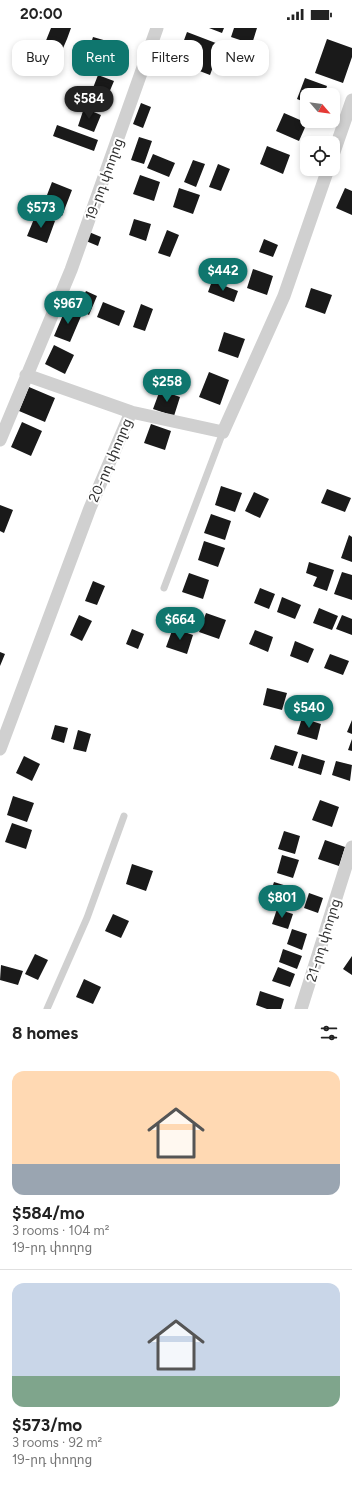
<!DOCTYPE html>
<html lang="en">
<head>
<meta charset="utf-8">
<style>
  body { margin:0; font-family:Figtree,"Noto Sans Armenian",sans-serif; background:#f6f6f6; color:#222; height:100vh; display:flex; flex-direction:column; font-size:15px; white-space:nowrap }
  * { box-sizing:border-box; margin:0 }
  p { font-size:13px; color:#767676 }
  .icon { flex:none; width:22px; height:22px; fill:none; stroke:currentColor; stroke-width:2; stroke-linecap:round; stroke-linejoin:round }
  .map { position:relative; height:981px; overflow:hidden }
  .details { display:flex; flex-direction:column; background:#fff; flex:1 }
  .details>* { flex:none }
  .guide { position:absolute; left:12px; top:12px; width:328px; height:36px; display:flex; gap:8px }
  .needle { width:26px; rotate:118deg }
  .buttons { position:absolute; left:300px; top:60px; display:grid; gap:8px }
  .buttons a { display:grid; place-items:center; width:40px; height:40px; border-radius:8px; background:#fff; box-shadow:0 2px 6px #0003; font-size:20px }
  .price { position:absolute; translate:-50% -34px; padding:0 9px; border-radius:14px; background:#0f766e; color:#fff; font-size:13px; line-height:26px; filter:drop-shadow(0 1px 2px #0008) }
  .price::after { content:''; position:absolute; left:50%; top:24px; width:12px; height:9px; margin-left:-6px; background:inherit; clip-path:polygon(0 0,100% 0,50% 100%) }
  .price.on { background:#222; color:#fff }
  ul { padding:0; list-style:none }
  li { display:grid; align-content:center; gap:8px; height:212px; padding:0 12px }
  li+li { border-top:1px solid #e0e0e0 }
  li span { display:grid; place-items:center; height:124px; border-radius:12px; color:#555 }
  li>.icon { margin-inline-start:auto }
  span .icon { width:72px; height:72px; fill:#fffc; stroke-width:1 }
  li b { font-size:17px }
  h2 { display:flex; justify-content:space-between; align-items:center; height:48px; padding:0 12px; font-size:17px }
  .chip { padding:0 14px; border-radius:12px; background:#fff; box-shadow:0 2px 6px #0003; font-size:14px; line-height:36px }
  .chip.on { background:#0f766e; color:#fff }
  .status { display:flex; justify-content:space-between; align-items:center; height:28px; padding:0 20px; background:#fff; direction:ltr }
  .status svg { height:11px; fill:currentColor }
  .map>svg:first-child { display:block }
</style>
</head>
<body>
<div class="status"><b>20:00</b><svg viewBox="0 0 49 12"><path d="M0 12V9h3v3zM5 12V6h3v6zM10 12V3h3v9zM15 12V0h3v12zM26 1h20v11H26zM47 4h2v5h-2z"/></svg></div>
<div class="map">
<svg width="352" height="981" viewBox="0 0 352 981">
  <rect width="100%" height="100%" fill="#fff"/>
  <!-- building -->
  <path fill="#1a1a1a" d="M51 0H71L67 11 60 9 67 11 60 27 43 20Z
    M209 0H224L222 5Z
    M234 0H257L252 16 231 9Z
    M187 4 221 17 210 47 176 34Z
    M93 9 114 15 107 35 87 28Z
    M327 11 352 20V29L343 55 315 45Z
    M98 47 114 53 101 84 86 78Z
    M305 50 327 58 324 67H307V75L297 71Z
    M141 75 151 79 143 100 133 96Z
    M84 80 101 87 94 104 78 98Z
    M284 85 307 95 299 113 276 103Z
    M57 97 98 112 94 123 53 108Z
    M139 109 152 113 144 136 131 132Z
    M267 118 290 127 283 146 260 136Z
    M153 126 175 135 169 149 147 140Z
    M193 132 205 136 196 159 184 154Z
    M218 136 230 141 221 163 209 159Z
    M140 147 160 154 154 173 133 166Z
    M52 154 72 162 62 188 42 180Z
    M179 160 200 167 193 186 173 179Z
    M345 160 352 163V187L336 180Z
    M36 186 55 193 47 215 27 208Z
    M134 191 151 196 146 213 129 207Z
    M167 202 179 207 170 229 158 225Z
    M89 204 101 209 98 218 86 213Z
    M264 211 278 217 273 229 259 224Z
    M253 241 273 248 267 267 247 260Z
    M212 253 238 263 234 274 208 264Z
    M311 260 332 267 325 286 305 279Z
    M86 263 97 268 89 287 77 281Z
    M103 274 125 283 119 298 97 289Z
    M141 276 153 281 145 303 133 299Z
    M66 280 82 286 70 314 54 308Z
    M224 304 245 311 238 330 218 323Z
    M54 317 74 327 65 346 45 336Z
    M209 344 229 352 220 377 199 369Z
    M29 359 55 370 45 394 19 383Z
    M160 362 180 369 174 388 153 381Z
    M22 394 42 403 31 428 11 419Z
    M151 396 171 403 165 422 144 415Z
    M221 458 242 465 235 484 215 477Z
    M327 461 351 470 345 484 321 475Z
    M254 464 269 471 260 490 245 483Z
    M0 477 13 482 4 505 0 503Z
    M211 486 231 493 225 512 204 505Z
    M349 507 352 509V534L341 530Z
    M204 513 225 520 218 539 198 532Z
    M309 534 334 542 327 563 313 558 317 549 306 545Z
    M342 544 352 547V572L334 566Z
    M189 545 209 552 203 571 182 564Z
    M93 553 105 558 97 577 85 573Z
    M260 560 275 566 269 581 254 575Z
    M282 569 301 577 295 591 277 584Z
    M319 580 338 588 332 602 313 595Z
    M206 585 226 592 219 611 199 604Z
    M79 587 92 593 82 613 70 607Z
    M342 587 352 591V607L336 601Z
    M173 600 193 607 187 626 166 619Z
    M132 601 144 606 138 621 126 616Z
    M255 602 273 609 268 624 249 616Z
    M295 613 314 621 308 635 290 628Z
    M0 624 5 626 0 638Z
    M330 626 349 633 343 647 324 640Z
    M267 660 287 665 282 682 263 677Z
    M297 667 314 672 308 689 291 684Z
    M302 690 321 696 317 712 297 706Z
    M352 692V706L347 704Z
    M55 697 68 700 64 715 51 711Z
    M78 702 91 706 86 724 73 721Z
    M352 711V723L348 722Z
    M275 717 298 724 293 738 270 731Z
    M302 726 325 733 321 747 298 740Z
    M24 728 40 736 32 753 16 745Z
    M336 733 352 737 350 753 332 747Z
    M13 768 34 775 27 794 7 787Z
    M320 772 339 779 332 799 312 792Z
    M12 795 32 802 26 821 5 814Z
    M284 803 300 808 295 826 278 821Z
    M325 812 345 819 339 838 318 831Z
    M282 827 299 832 293 850 277 845Z
    M132 836 153 843 146 863 126 856Z
    M274 854 290 859 284 877 268 872Z
    M309 865 323 870 318 885 304 880Z
    M277 881 293 886 288 901 272 896Z
    M113 886 129 893 121 910 105 903Z
    M292 901 307 906 302 922 287 916Z
    M283 921 302 928 297 941 279 934Z
    M35 926 48 932 38 952 25 946Z
    M352 928V947L343 941Z
    M1 937 23 943 18 957 0 952Z
    M278 939 295 946 290 959 272 953Z
    M84 951 101 959 93 976 76 969Z
    M260 963 284 971 281 981H267L256 977Z"/>
  <g fill="none" stroke-linecap="round" stroke-linejoin="round">
    <!-- lane -->
    <path stroke="#d0d0d0" stroke-width="7" d="M164 560 223 404
      M47 981 87 890 124 788"/>
    <!-- street -->
    <path stroke="#d0d0d0" stroke-width="13" d="M333 127 352 72
      M26 347 131 384
      M0 412 71 242 157 0
      M0 721 90 480 131 384 223 404 284 268 328 141
      M301 981 352 819"/>
  </g>
  <g text-anchor="middle" stroke-width="4" stroke-linejoin="round" paint-order="stroke">
    <!-- street labels -->
    <g font-size="14" fill="#333" stroke="#fff">
      <text transform="translate(104 151) rotate(-70)" y="5">19-րդ փողոց</text>
      <text transform="translate(110 432) rotate(-67)" y="5">20-րդ փողոց</text>
      <text transform="translate(323 912) rotate(-73)" y="5">21-րդ փողոց</text>
    </g>
  </g>
</svg>
<div class="buttons">
<a><svg class="needle" viewBox="-14 -14 28 28"><path d="M0-13l5 13h-10z" fill="#e53935"/><path d="M0 13l5-13h-10z" fill="#767676"/></svg></a>
<a><svg class="icon" aria-label="locate" viewBox="0 0 24 24"><circle cx="12" cy="12" r="6"/><path d="M12 2v4M12 18v4M2 12h4M18 12h4"/></svg></a>
</div>
<b class="price on" style="left:89px;top:92px">$584</b>
<b class="price" style="left:41px;top:201px">$573</b>
<b class="price" style="left:223px;top:264px">$442</b>
<b class="price" style="left:68px;top:297px">$967</b>
<b class="price" style="left:167px;top:375px">$258</b>
<b class="price" style="left:180px;top:613px">$664</b>
<b class="price" style="left:309px;top:701px">$540</b>
<b class="price" style="left:282px;top:891px">$801</b>
<div class="guide">
<a class="chip">Buy</a>
<a class="chip on">Rent</a>
<a class="chip">Filters</a>
<a class="chip">New</a>
</div>
</div>
<section class="details">
<h2>8 homes<svg class="icon" aria-label="filters" viewBox="0 0 24 24"><path d="M4 7h16M4 17h16"/><circle cx="9" cy="7" r="2"/><circle cx="15" cy="17" r="2"/></svg></h2>
<ul>
<li><span style="background:linear-gradient(#ffd9b3 75%,#9aa5b1 0)"><svg class="icon" aria-label="home" viewBox="0 0 24 24"><path d="M3 11l9-7 9 7M6 9v11h12V9"/></svg></span><div><b>$584/mo</b><p>3 rooms · 104 m²</p><p>19-րդ փողոց</p></div></li>
<li><span style="background:linear-gradient(#c9d6e8 75%,#7fa58c 0)"><svg class="icon" aria-label="home" viewBox="0 0 24 24"><path d="M3 11l9-7 9 7M6 9v11h12V9"/></svg></span><div><b>$573/mo</b><p>3 rooms · 92 m²</p><p>19-րդ փողոց</p></div></li>
</ul>
</section>
</body>
</html>
